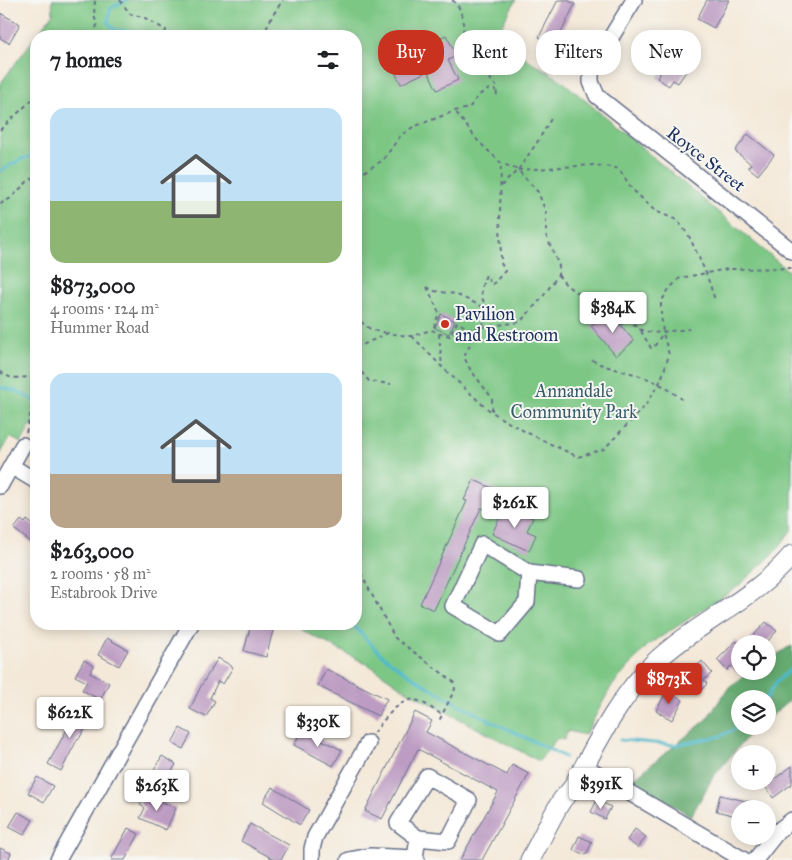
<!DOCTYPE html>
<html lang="en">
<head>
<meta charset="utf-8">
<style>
  body { margin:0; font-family:"IM FELL Great Primer",serif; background:#f6f6f6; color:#202124; height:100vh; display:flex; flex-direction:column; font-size:19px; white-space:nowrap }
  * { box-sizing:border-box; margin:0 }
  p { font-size:16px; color:#757577 }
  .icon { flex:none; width:28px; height:28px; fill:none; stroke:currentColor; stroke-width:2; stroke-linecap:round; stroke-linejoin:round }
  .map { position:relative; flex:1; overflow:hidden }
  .panel { position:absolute; left:30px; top:30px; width:332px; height:600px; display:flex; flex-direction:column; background:#fff; border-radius:20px; box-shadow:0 2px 12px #0003 }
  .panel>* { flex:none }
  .hud { position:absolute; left:378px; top:30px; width:339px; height:45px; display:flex; gap:10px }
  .tools { position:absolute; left:731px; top:635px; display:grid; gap:10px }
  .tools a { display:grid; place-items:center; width:45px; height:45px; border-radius:50%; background:#fff; box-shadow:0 2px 12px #0003; font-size:25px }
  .price { position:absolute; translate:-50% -42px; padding:0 11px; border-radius:5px; background:#fff; color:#222; font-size:16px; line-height:32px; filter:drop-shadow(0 1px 2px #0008) }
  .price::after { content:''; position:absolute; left:50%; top:30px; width:15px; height:11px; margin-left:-8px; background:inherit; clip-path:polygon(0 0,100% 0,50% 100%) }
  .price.current { background:#c8321e; color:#fff }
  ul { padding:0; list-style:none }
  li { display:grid; align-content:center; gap:10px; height:265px; padding:0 20px }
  li span { display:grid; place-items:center; height:155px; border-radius:15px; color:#555 }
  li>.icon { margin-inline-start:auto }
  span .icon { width:90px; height:90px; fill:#fffc; stroke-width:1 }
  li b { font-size:21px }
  h2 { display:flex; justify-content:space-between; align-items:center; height:60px; padding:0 20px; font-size:21px }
  .chip { padding:0 18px; border-radius:20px; background:#fff; box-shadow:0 2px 12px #0003; font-size:18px; line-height:45px }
  .chip.current { background:#c8321e; color:#fff }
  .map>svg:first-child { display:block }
</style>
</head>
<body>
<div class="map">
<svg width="792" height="860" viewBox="0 0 792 860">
  <rect width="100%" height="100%" fill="#f6f6f2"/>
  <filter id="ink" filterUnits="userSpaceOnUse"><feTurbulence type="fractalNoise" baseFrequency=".02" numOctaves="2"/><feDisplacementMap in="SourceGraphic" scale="10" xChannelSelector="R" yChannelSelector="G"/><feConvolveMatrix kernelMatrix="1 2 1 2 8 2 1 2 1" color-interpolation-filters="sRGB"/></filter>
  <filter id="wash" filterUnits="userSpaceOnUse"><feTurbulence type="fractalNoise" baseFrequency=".0096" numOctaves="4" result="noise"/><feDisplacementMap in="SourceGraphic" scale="20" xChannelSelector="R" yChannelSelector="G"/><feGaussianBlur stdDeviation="1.12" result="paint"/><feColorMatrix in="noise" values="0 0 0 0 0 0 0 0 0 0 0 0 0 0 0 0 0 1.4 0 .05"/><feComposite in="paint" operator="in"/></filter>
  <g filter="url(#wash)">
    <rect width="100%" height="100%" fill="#f4e9d9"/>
    <!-- green -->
    <path fill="#7dc785" stroke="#4c7b72" d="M52 0H516L496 35 527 59 561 80 792 274V529L777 550 737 587 647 646 611 687 585 735 568 731 564 740 557 738 539 761 407 691 372 667 302 630 305 624H356V36H36L53 14Z
      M36 36V424L34 426 31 425 21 443 10 437 0 455V84Z"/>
    <!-- forest -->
    <path fill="#66ac72" stroke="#406e68" d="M792 646V698L768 719V699H740V726H759L747 737 713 777 691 816 632 780 705 721 730 686 752 671H768V661L787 648Z"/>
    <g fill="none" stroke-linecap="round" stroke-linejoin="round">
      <!-- stream -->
      <path stroke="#4fb9cc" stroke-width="3" d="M126 0 110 9 108 23 116 30 131 31 133 36
        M0 171 22 159 32 156 36 154
        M0 387 19 392 36 402
        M352 624C363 635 374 649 387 659 441 700 505 727 565 757
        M766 699 776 682 792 668
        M620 740 676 745 721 736 740 726"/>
    </g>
    <g id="blocks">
      <!-- building -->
      <path fill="#bd9cc3" d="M558 0H567L575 4 555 45 539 37Z
        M707 0H729L714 28 697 19Z
        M0 13 20 24 9 43 0 38Z
        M446 35 457 56 448 60 458 80 437 90 428 71 401 84 386 54 406 45 410 52Z
        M661 51 687 70 678 83 673 80 669 86 657 78 662 71 651 64Z
        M748 134 774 155 758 175 748 167 751 164 735 151Z
        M609 311 634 341 616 356 591 326Z
        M441 314 455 321 449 334 435 328Z
        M474 480 494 489 484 509 481 508 434 610 420 604 467 501 464 500Z
        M505 506 533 518 527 531 536 535 529 551 492 534Z
        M21 520 25 523 27 520 36 527V546L14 529Z
        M766 622 777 631 765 644H755L750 639Z
        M251 624H261L274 627 266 657 244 651Z
        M107 638 128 650 119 666 98 655Z
        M736 641 740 645V676L731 666 727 670 717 660Z
        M218 658 233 667 223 684 218 681 210 698 215 701 206 717 190 709 201 686Z
        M84 660 94 666 90 673 109 683 100 700 82 690 87 682 75 676Z
        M702 661 712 673 704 680 707 684 700 691 693 683 690 688 682 680Z
        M326 669 387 699 378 716 318 686Z
        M667 690 683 700 672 720 656 711Z
        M79 707 93 715 79 739 78 738 61 771 48 764Z
        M415 712 432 721 426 732 507 775 512 765 529 774 482 860H460L498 792 418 749 382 819 365 811Z
        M180 728 191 734 183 749 172 743Z
        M302 730 342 750 333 766 294 745Z
        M162 756 176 764 163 787 149 778Z
        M792 766V784L773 798 765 786Z
        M37 777 53 786 44 802 28 793Z
        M272 787 309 810 300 825 263 802Z
        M145 794 176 808 166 830 140 818 145 808 140 805Z
        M720 795 763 805V809H740V817L716 811Z
        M597 800 611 807 605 819 591 812Z
        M18 812 33 820 24 835 9 827Z
        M250 824 289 845 281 860H275L241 841Z
        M128 828 139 834 125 860H111Z
        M635 829 646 837 638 848 627 840Z
        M579 836 592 842 586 855 573 850Z
        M0 848 11 853 8 860H0Z"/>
    </g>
  </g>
  <g filter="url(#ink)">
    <use href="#blocks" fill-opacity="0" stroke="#677089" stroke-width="1"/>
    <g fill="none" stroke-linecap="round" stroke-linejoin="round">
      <!-- minor casing -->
      <g stroke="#677089" stroke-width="18">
        <path id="minor" d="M634 0 597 60 591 74V82L597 96 792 251
          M11 466 36 481
          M0 486 23 445
          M529 573 482 544 453 606 500 634 527 602 529 573 579 579
          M584 766 744 860
          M415 858 418 838 398 823 427 776 469 800 448 841 418 838
          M58 860 191 624
          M312 860V849L315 837 368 743
          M349 860 370 856 415 858 417 860
          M755 860 778 831 792 820"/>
      </g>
      <!-- major casing -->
      <g stroke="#677089" stroke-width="21">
        <path id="major" d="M530 860C541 840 550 819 562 800 566 795 571 791 574 785 597 743 618 699 652 665 695 623 753 601 792 555"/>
      </g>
      <!-- path -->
      <path stroke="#677089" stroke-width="2" stroke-dasharray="4 4" stroke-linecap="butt" d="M120 0 130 14 143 17 166 30 164 36
        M452 0C468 11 462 40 464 58
        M94 36 97 25 94 15 95 0
        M265 36C267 22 275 12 283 0
        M456 57 464 58 488 76 496 86 497 97
        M0 130 36 96
        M518 170 593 165 612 167 619 169 632 189 655 211 677 220 689 236 706 273 715 300
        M356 173 364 172 383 160 401 135 413 127 455 111 469 108 479 95 489 89 496 90
        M501 186 518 170 538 141 552 117
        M0 204 11 198 27 182 36 176
        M558 275 567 286 578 293 606 303 624 323
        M427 287 434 291 455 294 488 309
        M427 287 439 313 433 330
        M488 309C479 296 480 289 486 275L492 285 505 271 501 263 500 214 501 163
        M356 315C366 329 372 331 388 333
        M620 325 629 320 641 330 653 333 689 329
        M483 326 484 317 488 309
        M469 329 470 345 464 357 470 369 492 398V411
        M641 331 651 348 654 347 663 333
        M439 334 442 367
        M412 336 442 367 485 407 504 420 528 433 578 457 604 449 645 406 661 380 669 355 663 333 661 313V302L669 289 680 278 728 269 792 268
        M356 348 388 333 408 336H412L431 330 437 332 439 334H443L450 336 457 322 469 329 520 322 542 298 558 275 559 266 546 235V212L538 192 518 170 501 163 478 141 455 111
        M592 360C607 369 624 370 640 376 657 381 668 389 682 399
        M356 366 369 381 391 384
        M0 372 11 378 32 377 36 375
        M26 433 31 412 32 377
        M356 558 363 578 395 638 454 682 455 689 439 721
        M374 733C381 723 401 696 415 700 425 702 434 711 443 715"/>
      <!-- minor -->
      <use href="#minor" stroke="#fff" stroke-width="15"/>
      <!-- major -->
      <use href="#major" stroke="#fff" stroke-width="19"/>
    </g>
  </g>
  <!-- markers -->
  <circle fill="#c8321e" stroke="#f6f6f2" stroke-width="2" cx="445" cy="324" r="5"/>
  <g text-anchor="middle" stroke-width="4" stroke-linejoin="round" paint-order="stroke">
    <!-- street labels -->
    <g font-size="18" fill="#1b2f5e" stroke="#f6f6f2">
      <text transform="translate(706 159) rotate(38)" y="6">Royce Street</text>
    </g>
    <!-- poi labels -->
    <g font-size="18" fill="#1b2f5e" stroke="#f6f6f2" text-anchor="start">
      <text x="455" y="320">Pavilion<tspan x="455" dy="21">and Restroom</tspan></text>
    </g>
    <!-- park labels -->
    <g font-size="18" fill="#385d6a" stroke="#f6f6f2">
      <text x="574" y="397">Annandale<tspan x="574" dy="21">Community Park</tspan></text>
    </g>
  </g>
</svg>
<div class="tools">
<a><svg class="icon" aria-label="locate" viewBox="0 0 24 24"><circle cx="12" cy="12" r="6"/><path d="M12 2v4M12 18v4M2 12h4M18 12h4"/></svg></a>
<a><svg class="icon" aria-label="layers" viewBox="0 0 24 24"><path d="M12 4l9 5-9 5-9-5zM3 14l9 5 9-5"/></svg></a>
<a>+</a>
<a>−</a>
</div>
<b class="price" style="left:613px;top:334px">$384K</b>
<b class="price" style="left:515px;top:529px">$262K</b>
<b class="price current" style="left:669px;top:705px">$873K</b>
<b class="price" style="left:70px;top:739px">$622K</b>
<b class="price" style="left:318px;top:748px">$330K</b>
<b class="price" style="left:601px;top:810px">$391K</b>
<b class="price" style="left:157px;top:812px">$263K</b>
<div class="hud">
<a class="chip current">Buy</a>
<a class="chip">Rent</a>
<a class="chip">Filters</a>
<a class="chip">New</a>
</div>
<section class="panel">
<h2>7 homes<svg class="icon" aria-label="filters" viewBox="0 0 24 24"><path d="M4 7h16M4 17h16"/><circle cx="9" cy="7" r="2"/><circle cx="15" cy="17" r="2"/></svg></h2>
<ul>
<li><span style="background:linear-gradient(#bfe0f5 60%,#8fb573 0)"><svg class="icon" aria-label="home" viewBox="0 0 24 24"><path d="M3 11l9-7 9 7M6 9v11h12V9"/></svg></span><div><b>$873,000</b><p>4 rooms · 124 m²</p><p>Hummer Road</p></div></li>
<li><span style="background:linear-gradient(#bfe0f5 65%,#b9a48a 0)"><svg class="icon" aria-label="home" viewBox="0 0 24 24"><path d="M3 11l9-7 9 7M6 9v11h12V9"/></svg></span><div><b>$263,000</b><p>2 rooms · 58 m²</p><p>Estabrook Drive</p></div></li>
</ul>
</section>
</div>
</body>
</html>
